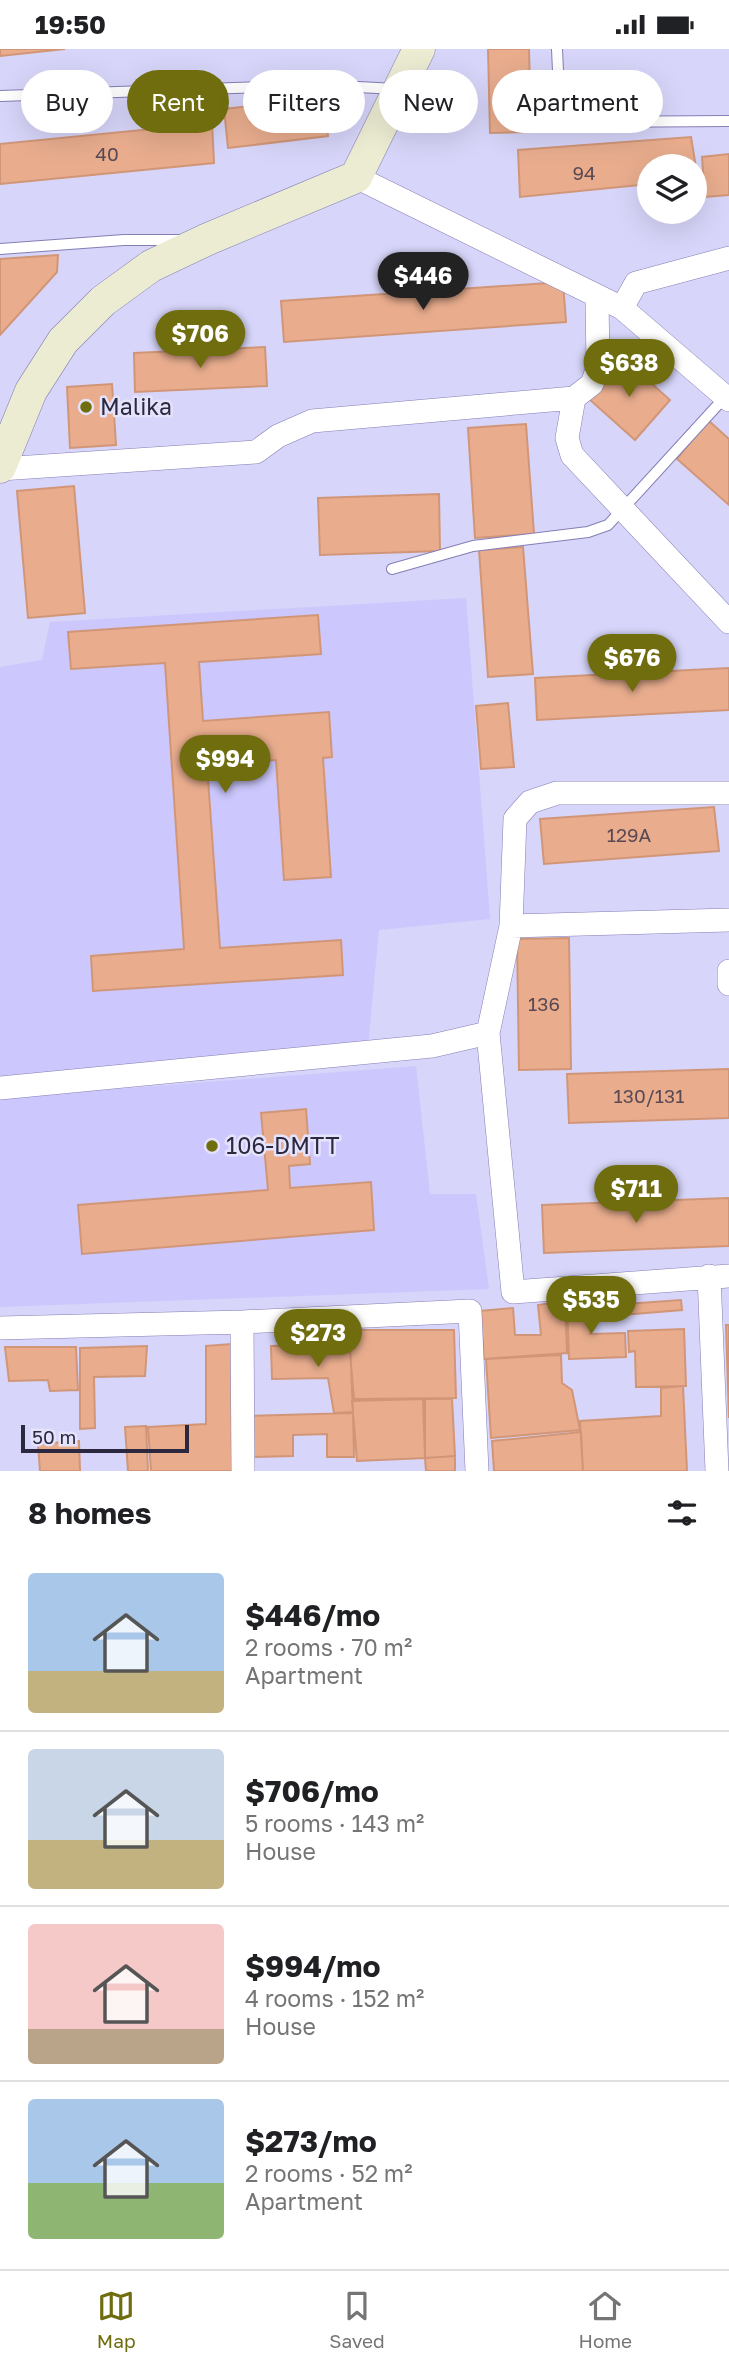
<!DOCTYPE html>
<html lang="en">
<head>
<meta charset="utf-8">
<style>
  body { margin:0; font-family:"Golos Text",sans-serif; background:#f2f2f2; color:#202124; height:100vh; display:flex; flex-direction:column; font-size:26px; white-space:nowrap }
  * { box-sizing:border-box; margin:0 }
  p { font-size:23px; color:#757577 }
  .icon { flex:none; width:38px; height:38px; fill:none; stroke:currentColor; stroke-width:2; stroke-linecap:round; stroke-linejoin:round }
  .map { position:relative; height:1422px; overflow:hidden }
  .panel { display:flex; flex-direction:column; background:#fff; flex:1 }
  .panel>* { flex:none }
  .banner { position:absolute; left:21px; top:21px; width:688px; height:63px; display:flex; gap:14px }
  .tools { position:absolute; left:637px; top:105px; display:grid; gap:14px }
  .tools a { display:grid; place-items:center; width:70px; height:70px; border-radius:50%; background:#fff; box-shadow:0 7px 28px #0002; font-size:35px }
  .scale { position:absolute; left:21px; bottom:18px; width:168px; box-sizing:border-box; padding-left:7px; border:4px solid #2b283f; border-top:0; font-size:19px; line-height:24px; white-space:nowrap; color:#2b283f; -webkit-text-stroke:5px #e5e3fc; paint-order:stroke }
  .price { position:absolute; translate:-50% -60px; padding:0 16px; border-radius:24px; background:#6f6d0e; color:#fff; font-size:23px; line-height:46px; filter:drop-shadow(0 2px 4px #0008) }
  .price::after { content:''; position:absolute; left:50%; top:42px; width:21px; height:16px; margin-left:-10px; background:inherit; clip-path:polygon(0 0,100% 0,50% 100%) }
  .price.active { background:#222; color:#fff }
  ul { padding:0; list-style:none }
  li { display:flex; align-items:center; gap:21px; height:175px; padding:0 28px }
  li+li { border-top:2px solid #e0e0e0 }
  li span { display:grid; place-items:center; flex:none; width:196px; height:140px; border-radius:7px; color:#555 }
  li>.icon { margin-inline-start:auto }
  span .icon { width:84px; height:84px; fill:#fffc; stroke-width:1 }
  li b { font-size:30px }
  h2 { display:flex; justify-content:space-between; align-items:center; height:84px; padding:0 28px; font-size:30px }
  .tag { padding:0 24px; border-radius:32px; background:#fff; box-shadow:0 7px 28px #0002; font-size:24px; line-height:63px }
  .tag.active { background:#6f6d0e; color:#fff }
  .status { display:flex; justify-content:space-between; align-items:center; height:49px; padding:0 35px; background:#fff; direction:ltr }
  .status svg { height:19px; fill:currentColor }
  .tabs { display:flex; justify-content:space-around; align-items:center; height:98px; border-top:2px solid #e0e0e0; background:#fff; font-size:19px; color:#757577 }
  .tabs a { display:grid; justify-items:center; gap:4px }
  .tabs .active { color:#6f6d0e }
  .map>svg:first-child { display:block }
</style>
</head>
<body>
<div class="status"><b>19:50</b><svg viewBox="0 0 49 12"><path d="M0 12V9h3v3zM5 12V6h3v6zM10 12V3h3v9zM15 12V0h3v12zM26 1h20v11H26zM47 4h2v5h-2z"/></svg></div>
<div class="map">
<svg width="729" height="1422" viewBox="0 0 729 1422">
  <rect width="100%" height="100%" fill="#d7d5f9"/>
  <!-- built -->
  <path fill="#ccc7fc" d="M466 549 490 870 379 881 368 997 0 1028V618L42 611 50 573Z
    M416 1017 430 1145H476L489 1240 0 1258V1049Z"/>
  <!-- building -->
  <path fill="#e9ad8e" stroke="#d19678" stroke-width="2" d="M0 0H65L0 7Z
    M488 0H529L531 83 490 84Z
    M325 49 328 87 228 99 224 60Z
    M212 74 214 114 0 135V95Z
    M691 88 698 131H695V117H649V135L520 148 518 101Z
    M729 105V146L705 148 702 108Z
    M58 206 57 223 0 286V210Z
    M563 233 566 273 284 293 281 252Z
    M265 298 267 337 135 343 134 304Z
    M622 308 670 351 635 391 589 350Z
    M112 335 116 396 70 399 67 338Z
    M708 371 729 390V456L677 410Z
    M526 375 534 485 475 489 468 379Z
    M74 437 85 564 28 569 17 442Z
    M439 445 440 502 320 506 318 449Z
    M523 498 533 625 488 628 479 501Z
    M318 566 321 605 199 613 203 672 329 663 332 708 323 709 331 828 284 831 276 711 207 716 220 899 341 891 343 926 93 942 91 907 184 900 165 614 71 620 68 583Z
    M729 619V661L537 671 535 629Z
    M508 654 514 718 481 720 476 657Z
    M714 758 719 802 544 815 540 770Z
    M569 889 571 1020 519 1021 517 890Z
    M729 1020V1069L569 1074 567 1025Z
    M306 1060 310 1115 289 1117 290 1139 371 1133 374 1181 82 1205 78 1156 268 1141 261 1064Z
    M729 1149V1197L544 1204 542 1156Z
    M681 1251 682 1261 598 1268 597 1257Z
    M565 1252 567 1304 484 1310 480 1262 513 1259 515 1286H541L538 1256Z
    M589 1252 590 1285 625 1284 626 1308 569 1310 567 1253Z
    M726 1276H729V1369Z
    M684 1280 686 1337 636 1338 635 1302 629 1303 628 1282Z
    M348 1281H454L456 1349 354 1350Z
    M231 1295 237 1422H151L148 1378 206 1375V1297Z
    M350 1295 353 1363 334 1364 328 1329 272 1330 271 1297Z
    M147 1297 145 1327 94 1328 95 1379 80 1380V1299Z
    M5 1298H76L78 1341 50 1342 48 1331 9 1332Z
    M561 1306 562 1334 572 1341 580 1381 491 1389 486 1310Z
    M683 1337 687 1422H583L580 1372 661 1367V1339Z
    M423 1350 425 1409 357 1412 352 1352Z
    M425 1350H452L455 1407 425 1409Z
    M353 1364 354 1408H327V1385L293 1386V1407L251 1408 249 1367Z
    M146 1377 148 1422H128L125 1378Z
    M581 1383 583 1422H494L492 1392Z
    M79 1392 80 1422H40L38 1395Z
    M455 1407V1422H426L425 1409Z"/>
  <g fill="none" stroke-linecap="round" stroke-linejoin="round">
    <!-- lane casing -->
    <g stroke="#847eb5" stroke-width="12">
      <path id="lane" d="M557 0 559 44 566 67 584 73 729 72
        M0 47 320 36 396 40
        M0 200 124 191H184
        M392 520 473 497 588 483 608 476 725 348"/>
    </g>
    <!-- street casing -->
    <g stroke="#847eb5" stroke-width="24">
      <path id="street" d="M356 128 622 259 729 351
        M597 248 598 318 592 335 574 349 567 389 572 406 729 573
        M622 259 636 234 729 209
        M0 420 256 403 278 387 312 372 574 349
        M729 744H557L530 753 515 770 511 877 729 871
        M729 922V935
        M488 984 513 1243 729 1227
        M0 1039 432 997 488 984 511 877
        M709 1227 717 1422
        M242 1273 243 1422
        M0 1279 242 1273 470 1262 477 1422"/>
    </g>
    <!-- secondary casing -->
    <g stroke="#847eb5" stroke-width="33">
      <path id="secondary" d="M0 418 31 342 63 292 103 252 151 217 208 190 356 128 419 0"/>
    </g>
    <!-- lane -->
    <use href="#lane" stroke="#fff" stroke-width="10"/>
    <!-- street -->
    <use href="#street" stroke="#fff" stroke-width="23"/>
    <!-- secondary -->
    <use href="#secondary" stroke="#ececd3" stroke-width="32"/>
  </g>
  <!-- markers -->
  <g fill="#6f6d0e" stroke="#e5e3fc" stroke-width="2.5">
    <circle cx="86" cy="358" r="7"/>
    <circle cx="212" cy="1097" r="7"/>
  </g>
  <g text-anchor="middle" stroke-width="5" stroke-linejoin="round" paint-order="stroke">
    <!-- number labels -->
    <g font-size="19" fill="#5a4953">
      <text x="107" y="112">40</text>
      <text x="584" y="131">94</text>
      <text x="629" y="793">129A</text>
      <text x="544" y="962">136</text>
      <text x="649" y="1054">130/131</text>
    </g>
    <!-- poi labels -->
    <g font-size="23" fill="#2b283f" stroke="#e5e3fc" text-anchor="start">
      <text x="100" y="366">Malika</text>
      <text x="226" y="1105">106-DMTT</text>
    </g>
  </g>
</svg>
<div class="tools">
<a><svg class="icon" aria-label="layers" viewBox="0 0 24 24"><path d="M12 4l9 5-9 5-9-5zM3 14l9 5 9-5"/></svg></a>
</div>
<div class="scale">50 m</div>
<b class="price active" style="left:423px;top:263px">$446</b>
<b class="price" style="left:200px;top:321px">$706</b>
<b class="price" style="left:629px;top:350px">$638</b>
<b class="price" style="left:632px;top:645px">$676</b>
<b class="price" style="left:225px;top:746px">$994</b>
<b class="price" style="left:636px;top:1176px">$711</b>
<b class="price" style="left:591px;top:1287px">$535</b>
<b class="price" style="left:318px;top:1320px">$273</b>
<div class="banner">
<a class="tag">Buy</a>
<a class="tag active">Rent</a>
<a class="tag">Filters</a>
<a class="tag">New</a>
<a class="tag">Apartment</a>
</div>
</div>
<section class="panel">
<h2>8 homes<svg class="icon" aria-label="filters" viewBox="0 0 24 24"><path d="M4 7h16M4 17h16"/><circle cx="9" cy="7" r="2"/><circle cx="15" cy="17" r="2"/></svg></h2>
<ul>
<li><span style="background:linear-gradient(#a9c7e8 70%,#c2b280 0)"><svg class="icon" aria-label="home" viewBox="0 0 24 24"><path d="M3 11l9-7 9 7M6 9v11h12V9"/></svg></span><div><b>$446/mo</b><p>2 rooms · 70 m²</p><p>Apartment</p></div></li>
<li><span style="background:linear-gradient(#c9d6e8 65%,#c2b280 0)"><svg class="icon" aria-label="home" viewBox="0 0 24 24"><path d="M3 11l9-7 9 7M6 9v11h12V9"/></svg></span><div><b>$706/mo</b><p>5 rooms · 143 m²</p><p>House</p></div></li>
<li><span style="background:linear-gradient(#f6c9c9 75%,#b9a48a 0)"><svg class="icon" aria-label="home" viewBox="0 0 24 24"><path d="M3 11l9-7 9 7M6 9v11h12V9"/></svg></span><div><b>$994/mo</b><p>4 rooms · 152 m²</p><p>House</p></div></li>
<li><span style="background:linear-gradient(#a9c7e8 60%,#8fb573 0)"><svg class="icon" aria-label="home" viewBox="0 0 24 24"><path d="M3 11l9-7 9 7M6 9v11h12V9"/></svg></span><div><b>$273/mo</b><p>2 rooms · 52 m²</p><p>Apartment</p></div></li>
</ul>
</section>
<nav class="tabs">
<a class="active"><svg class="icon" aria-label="map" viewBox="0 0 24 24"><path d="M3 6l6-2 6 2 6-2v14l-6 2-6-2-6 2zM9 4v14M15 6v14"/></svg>Map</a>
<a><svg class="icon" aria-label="saved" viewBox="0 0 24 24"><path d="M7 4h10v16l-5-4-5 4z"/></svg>Saved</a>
<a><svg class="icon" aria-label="home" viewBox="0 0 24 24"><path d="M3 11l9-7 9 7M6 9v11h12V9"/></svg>Home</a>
</nav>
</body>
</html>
